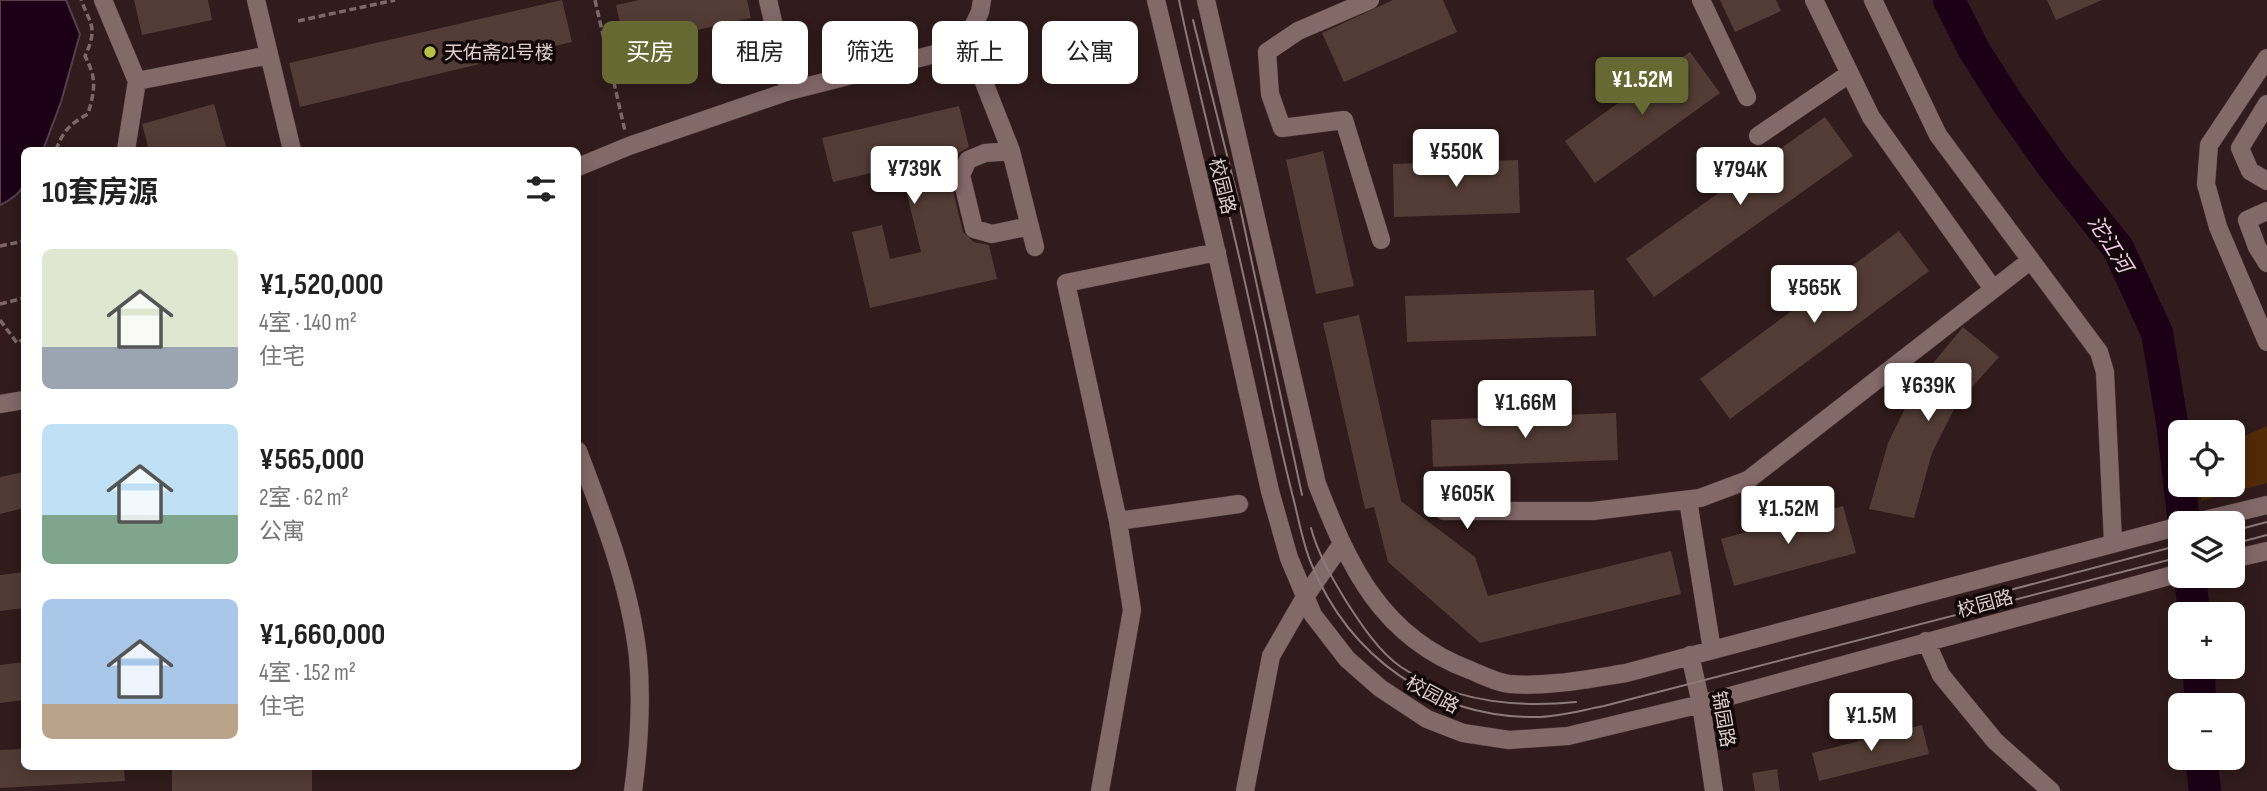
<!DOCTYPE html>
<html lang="zh">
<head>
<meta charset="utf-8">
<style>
  body { margin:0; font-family:"Sofia Sans Condensed","Noto Sans SC",sans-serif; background:#f6f6f6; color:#222; height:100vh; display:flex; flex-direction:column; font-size:26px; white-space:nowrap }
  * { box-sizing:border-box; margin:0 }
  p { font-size:23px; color:#767676 }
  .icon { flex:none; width:38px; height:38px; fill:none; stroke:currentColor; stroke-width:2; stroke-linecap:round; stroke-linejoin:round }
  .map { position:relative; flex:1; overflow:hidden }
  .side { position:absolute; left:21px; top:147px; width:560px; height:623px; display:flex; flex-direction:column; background:#fff; border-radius:10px; box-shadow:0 4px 18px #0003 }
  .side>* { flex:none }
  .guide { position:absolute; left:602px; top:21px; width:665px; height:63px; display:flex; gap:14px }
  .tools { position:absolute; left:2168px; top:420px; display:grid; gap:14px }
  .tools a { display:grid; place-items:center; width:77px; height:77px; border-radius:10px; background:#fff; box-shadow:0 4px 18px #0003; font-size:35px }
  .price { position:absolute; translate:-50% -60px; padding:0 16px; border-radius:7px; background:#fff; color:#222; font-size:23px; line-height:46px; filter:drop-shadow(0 2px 4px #0008) }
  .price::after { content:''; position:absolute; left:50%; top:42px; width:21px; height:16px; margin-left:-10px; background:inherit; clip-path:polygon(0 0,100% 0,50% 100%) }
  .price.active { background:#666a32; color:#fff }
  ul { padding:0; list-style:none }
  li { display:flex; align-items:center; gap:21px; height:175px; padding:0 21px }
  li span { display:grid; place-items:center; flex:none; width:196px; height:140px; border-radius:10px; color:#555 }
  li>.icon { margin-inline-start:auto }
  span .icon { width:84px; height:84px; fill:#fffc; stroke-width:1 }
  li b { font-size:30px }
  h2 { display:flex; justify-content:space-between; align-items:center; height:84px; padding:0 21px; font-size:30px }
  .tag { padding:0 24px; border-radius:10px; background:#fff; box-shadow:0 4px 18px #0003; font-size:24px; line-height:63px }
  .tag.active { background:#666a32; color:#fff }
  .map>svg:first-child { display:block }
</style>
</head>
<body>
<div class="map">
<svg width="2267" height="791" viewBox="0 0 2267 791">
  <rect width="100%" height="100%" fill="#311b1c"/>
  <!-- green -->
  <path fill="#532a08" d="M2267 426V483L2201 501 2202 485H2233V441Z"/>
  <!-- water -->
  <path fill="#1d0016" stroke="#573e4d" stroke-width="2" d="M0 0H66L80 34 61 102 43 150H24C24 181 31 190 0 205Z"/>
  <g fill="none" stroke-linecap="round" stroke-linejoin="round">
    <!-- river -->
    <path stroke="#1d0016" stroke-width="32" d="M1949 0 1974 50 2007 102 2053 167 2118 248 2157 333 2172 422 2184 523
      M2190 576 2194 614
      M2199 667 2200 705
      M2201 758 2205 791"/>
  </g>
  <!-- building -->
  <path fill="#533c35" d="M134 0H208L212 20 142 35Z
    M562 0 572 42 300 107 289 63Z
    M639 0H747L751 18 625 46 616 5Z
    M1393 0H1443L1457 32 1344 82 1322 33Z
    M1720 0H1776L1781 11 1735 32Z
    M2047 0H2102L2056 20Z
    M1690 52 1720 93 1595 183 1565 141Z
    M214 104 227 150H149L142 124Z
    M959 106 969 147 953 156 955 162 950 178 963 232 974 242 989 245 997 279 870 308 852 232 882 225 890 259 921 252 900 166 833 182 822 138Z
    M1825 117 1853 156 1654 297 1626 259Z
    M1323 151 1354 286 1316 294 1286 160Z
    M1518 160 1520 213 1394 217 1393 164Z
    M1899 231 1929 271 1730 419 1700 379Z
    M1594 290 1596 336 1407 342 1405 296Z
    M1359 315 1401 501 1475 557 1488 596 1671 551 1681 594 1480 643 1388 562 1374 507 1365 509 1323 323Z
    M1963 327 1999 357 1956 405 1932 453 1914 518 1869 509 1888 443 1919 380Z
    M1616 413 1618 460 1433 467 1431 420Z
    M24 472V508L0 514V477Z
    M1843 506 1856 553 1734 586 1721 539Z
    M24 572V608L0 611V575Z
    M24 662V700L0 703V665Z
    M1922 725 1929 754 1819 781 1812 753Z
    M24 749V766H124L125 781 0 788V750Z
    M1777 769 1780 791H1755L1752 773Z
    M172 770H312V791H172Z"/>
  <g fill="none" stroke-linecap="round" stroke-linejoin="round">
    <!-- minor casing -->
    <g stroke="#4b393a" stroke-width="19">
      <path id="minor" d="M103 0 137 81 269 55
        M256 0 292 150
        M768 0 789 91
        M1156 0 1214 241 1270 491 1289 558 1313 615 1347 659 1380 688 1427 719 1463 733 1509 740 1568 736 1701 704 2180 573
        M1206 0 1317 484C1349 566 1381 637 1470 670 1482 675 1497 683 1510 684 1548 687 1588 679 1626 673L2180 526
        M1370 0 1298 31 1267 52 1270 94 1282 128 1344 120 1381 240
        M1701 0 1747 97
        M1814 0 1871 117 1993 289
        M1873 0 1938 135 2099 352 2105 372 2113 542
        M967 39 1011 151 1035 247
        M2267 58 2209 145 2206 184 2218 227 2267 342
        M2267 104 2240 148 2250 171 2267 181
        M1758 136 1849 74
        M126 150 137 81
        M1011 151 985 153 968 160 961 175 974 229 992 234 1030 226
        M578 167 629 146 789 91 939 53 967 39 980 12 982 0
        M2267 211 2247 220 2257 247 2267 263
        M0 404 24 400
        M578 451C603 517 630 585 638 657 642 701 639 747 633 791
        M1688 500 1712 650
        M1444 511H1593L1700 498 1748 480 2031 260
        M1118 521 1239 504
        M2192 523 2267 505
        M2233 559 2267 551
        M1926 641 1941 675 1995 741 2051 791
        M1690 655 1701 704 1714 791
        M1100 791 1132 610 1118 521 1066 283 1217 252
        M1245 791 1271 656 1305 597 1341 545"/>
    </g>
    <!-- path -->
    <path stroke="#7c6869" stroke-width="3.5" stroke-dasharray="7 3.5" stroke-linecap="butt" d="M595 0 625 131
      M298 21 395 0
      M56 150C63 131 70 124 88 114 95 89 97 79 85 56 98 28 91 25 81 0
      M0 246 24 241
      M0 304 24 298
      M0 320 17 343 24 339"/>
    <!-- minor -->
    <use href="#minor" stroke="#846969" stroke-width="18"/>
    <!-- tram -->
    <path stroke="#8c797a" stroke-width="2" d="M1179 0C1200 102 1228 203 1250 305 1265 370 1277 436 1294 501 1299 521 1303 544 1311 563 1349 657 1434 718 1536 717 1559 717 1582 710 1604 706L2180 557
      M1193 20 1240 207 1302 495
      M1311 528C1318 554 1332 578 1346 601 1360 623 1379 652 1401 667 1453 702 1515 708 1576 702
      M2233 531 2267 522
      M2233 544 2267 535
      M1976 599 2180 545"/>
  </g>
  <!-- markers -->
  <circle fill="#b8c146" stroke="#120809" stroke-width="2.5" cx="430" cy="52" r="7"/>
  <g text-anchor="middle" stroke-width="7" stroke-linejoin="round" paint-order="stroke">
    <!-- poi labels -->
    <g font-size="19" fill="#decece" stroke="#120809" text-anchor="start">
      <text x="444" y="59">天佑斋21号楼</text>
    </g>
    <!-- street labels -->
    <g font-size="19" fill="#decece" stroke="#120809">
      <text transform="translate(1223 186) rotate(76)" y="7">校园路</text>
      <text transform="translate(1985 603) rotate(-15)" y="7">校园路</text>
      <text transform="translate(1433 694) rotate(28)" y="7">校园路</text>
      <text transform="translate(1724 719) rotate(80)" y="7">锦园路</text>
    </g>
    <!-- water labels -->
    <g font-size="21" font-style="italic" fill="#f8cdea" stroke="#120809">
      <text transform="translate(2110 244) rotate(58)" y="7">沱江河</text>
    </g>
  </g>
</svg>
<div class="tools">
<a><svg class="icon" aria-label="locate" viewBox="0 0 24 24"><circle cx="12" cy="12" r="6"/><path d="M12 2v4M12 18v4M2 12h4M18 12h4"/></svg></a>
<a><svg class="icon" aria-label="layers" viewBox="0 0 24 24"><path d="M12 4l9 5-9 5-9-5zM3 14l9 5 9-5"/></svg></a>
<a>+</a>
<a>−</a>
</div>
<b class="price active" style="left:1642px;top:117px">¥1.52M</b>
<b class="price" style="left:1456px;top:189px">¥550K</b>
<b class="price" style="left:914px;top:206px">¥739K</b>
<b class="price" style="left:1740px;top:207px">¥794K</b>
<b class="price" style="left:1814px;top:325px">¥565K</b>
<b class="price" style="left:1928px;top:423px">¥639K</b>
<b class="price" style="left:1525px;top:440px">¥1.66M</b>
<b class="price" style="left:1467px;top:531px">¥605K</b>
<b class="price" style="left:1788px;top:546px">¥1.52M</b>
<b class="price" style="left:1871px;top:753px">¥1.5M</b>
<div class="guide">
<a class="tag active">买房</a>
<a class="tag">租房</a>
<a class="tag">筛选</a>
<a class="tag">新上</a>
<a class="tag">公寓</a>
</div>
<section class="side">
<h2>10套房源<svg class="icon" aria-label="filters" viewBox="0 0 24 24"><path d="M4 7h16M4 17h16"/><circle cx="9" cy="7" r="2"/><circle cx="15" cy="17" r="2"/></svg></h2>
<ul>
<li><span style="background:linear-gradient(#dfe7d0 70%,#9aa5b1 0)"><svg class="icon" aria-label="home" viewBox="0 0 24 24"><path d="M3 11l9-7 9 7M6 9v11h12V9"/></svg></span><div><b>¥1,520,000</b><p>4室 · 140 m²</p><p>住宅</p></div></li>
<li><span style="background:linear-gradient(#bfe0f5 65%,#7fa58c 0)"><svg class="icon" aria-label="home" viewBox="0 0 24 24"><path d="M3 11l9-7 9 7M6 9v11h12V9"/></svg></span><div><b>¥565,000</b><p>2室 · 62 m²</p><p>公寓</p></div></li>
<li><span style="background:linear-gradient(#a9c7e8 75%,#b9a48a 0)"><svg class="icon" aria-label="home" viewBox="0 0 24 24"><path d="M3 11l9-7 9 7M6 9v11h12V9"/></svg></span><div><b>¥1,660,000</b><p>4室 · 152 m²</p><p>住宅</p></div></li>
</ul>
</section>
</div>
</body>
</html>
